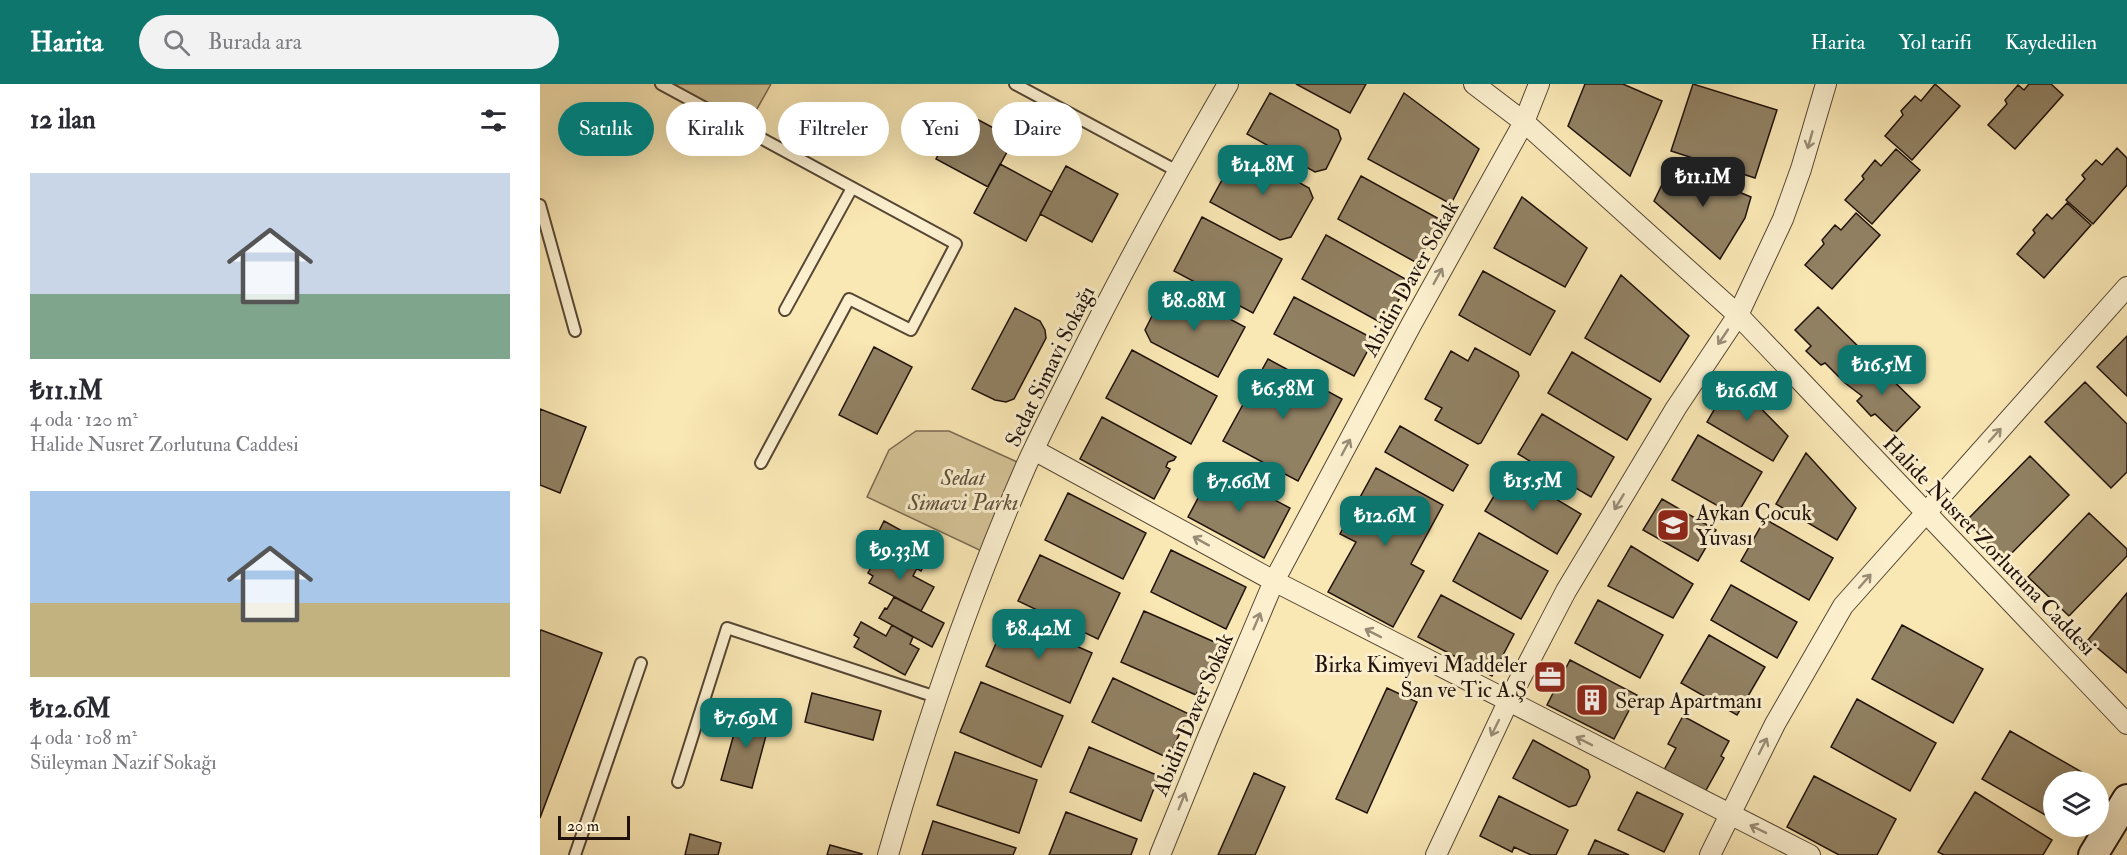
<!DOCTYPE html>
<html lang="tr">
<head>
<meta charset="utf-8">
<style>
  body { margin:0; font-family:"IM FELL Double Pica",serif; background:#f2f2f3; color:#2b2b33; height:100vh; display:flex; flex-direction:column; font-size:22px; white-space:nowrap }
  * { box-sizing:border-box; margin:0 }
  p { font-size:20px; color:#7c7c81 }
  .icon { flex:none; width:33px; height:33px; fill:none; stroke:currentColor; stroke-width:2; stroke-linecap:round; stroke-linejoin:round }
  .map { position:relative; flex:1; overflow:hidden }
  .drawer { display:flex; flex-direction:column; background:#fff; width:540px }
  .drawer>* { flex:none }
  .hud { position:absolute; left:18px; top:18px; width:570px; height:54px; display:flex; gap:12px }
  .fabs { position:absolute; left:1503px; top:687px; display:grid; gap:12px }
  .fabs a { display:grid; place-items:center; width:66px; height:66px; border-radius:50%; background:#fff; box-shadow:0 6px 24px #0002; font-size:30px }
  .scale { position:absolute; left:18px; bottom:15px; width:72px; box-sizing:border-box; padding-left:6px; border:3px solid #20120b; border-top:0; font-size:16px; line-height:21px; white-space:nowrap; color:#20120b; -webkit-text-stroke:4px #fbefce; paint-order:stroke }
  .price { position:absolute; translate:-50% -51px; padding:0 14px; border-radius:12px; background:#0f766e; color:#fff; font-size:20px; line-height:39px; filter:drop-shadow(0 2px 3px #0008) }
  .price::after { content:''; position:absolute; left:50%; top:36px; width:18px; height:14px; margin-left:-9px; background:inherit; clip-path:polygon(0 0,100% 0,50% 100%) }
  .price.on { background:#222; color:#fff }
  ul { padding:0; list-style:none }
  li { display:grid; align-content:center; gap:12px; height:318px; padding:0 30px }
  li span { display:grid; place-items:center; height:186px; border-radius:0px; color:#555 }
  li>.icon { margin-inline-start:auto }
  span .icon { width:108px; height:108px; fill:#fffc; stroke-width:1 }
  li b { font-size:26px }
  h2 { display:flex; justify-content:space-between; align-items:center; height:72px; padding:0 30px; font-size:26px }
  .tag { padding:0 21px; border-radius:27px; background:#fff; box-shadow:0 6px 24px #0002; font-size:21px; line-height:54px }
  .tag.on { background:#0f766e; color:#fff }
  header { display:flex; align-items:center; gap:36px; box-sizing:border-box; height:84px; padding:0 30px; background:#0f766e; color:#fff }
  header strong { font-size:28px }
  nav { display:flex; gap:33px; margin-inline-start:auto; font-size:21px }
  .search { width:420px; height:54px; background:#f2f2f3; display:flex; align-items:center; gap:15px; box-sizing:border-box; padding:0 21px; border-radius:33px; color:#7c7c81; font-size:22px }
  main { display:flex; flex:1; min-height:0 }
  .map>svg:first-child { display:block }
</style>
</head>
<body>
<header>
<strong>Harita</strong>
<div class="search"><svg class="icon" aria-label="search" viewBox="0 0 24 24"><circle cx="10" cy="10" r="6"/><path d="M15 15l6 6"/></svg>Burada ara</div>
<nav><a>Harita</a><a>Yol tarifi</a><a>Kaydedilen</a></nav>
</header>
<main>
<section class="drawer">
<h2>12 ilan<svg class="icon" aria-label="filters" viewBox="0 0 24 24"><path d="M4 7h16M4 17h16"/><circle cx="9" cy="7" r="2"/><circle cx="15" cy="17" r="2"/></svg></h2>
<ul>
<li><span style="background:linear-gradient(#c9d6e8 65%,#7fa58c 0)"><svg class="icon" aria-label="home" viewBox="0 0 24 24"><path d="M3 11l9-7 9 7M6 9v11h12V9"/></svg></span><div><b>₺11.1M</b><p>4 oda · 120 m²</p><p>Halide Nusret Zorlutuna Caddesi</p></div></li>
<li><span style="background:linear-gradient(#a9c7e8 60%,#c2b280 0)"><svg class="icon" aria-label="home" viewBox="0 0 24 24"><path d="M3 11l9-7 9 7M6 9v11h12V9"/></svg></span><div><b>₺12.6M</b><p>4 oda · 108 m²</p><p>Süleyman Nazif Sokağı</p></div></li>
</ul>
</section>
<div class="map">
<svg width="1587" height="771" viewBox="0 0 1587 771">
  <rect width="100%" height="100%" fill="#f9e7b4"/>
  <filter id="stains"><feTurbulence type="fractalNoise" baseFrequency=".00333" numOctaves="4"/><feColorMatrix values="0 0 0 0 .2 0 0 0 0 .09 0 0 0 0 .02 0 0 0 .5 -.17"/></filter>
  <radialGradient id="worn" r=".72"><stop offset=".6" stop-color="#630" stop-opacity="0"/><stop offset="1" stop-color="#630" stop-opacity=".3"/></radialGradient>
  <!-- green -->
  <path fill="#d4c397" stroke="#7a6a51" stroke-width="1.5" d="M121 0H231L205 46Z
    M376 347H409L486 382 450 471 327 413 349 366Z"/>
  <!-- building -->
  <path fill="#918163" stroke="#20120b" stroke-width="1.5" d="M756 0H826L810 29Z
    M1045 0H1083L1122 17 1090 92 1028 42Z
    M1153 0 1237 26 1215 94 1131 67Z
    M1395 0 1420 22 1372 76 1345 52 1363 31 1361 27 1375 12 1381 17Z
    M1489 0H1511L1523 11 1475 65 1448 41 1467 20 1465 16 1478 1 1484 6Z
    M730 9 798 46 801 55 786 85 775 88 707 50Z
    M864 9 939 65 911 120 828 75Z
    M422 27 474 55 448 103 396 75Z
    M1577 64 1587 74V101L1553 140 1526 116 1545 95 1542 91 1556 76 1562 81Z
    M699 65 769 104 773 114 751 153 740 156 670 118Z
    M1356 65 1380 86 1332 140 1305 116 1324 95 1322 92 1335 76 1341 82Z
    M460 80 512 108 486 157 434 129Z
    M1132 80 1211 113 1205 134 1180 175 1114 117Z
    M526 82 578 110 552 158 500 130Z
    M821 92 901 136 877 179 798 135Z
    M982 113 1047 164 1025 203 954 164Z
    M1527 119 1551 141 1504 194 1477 170 1495 149 1493 146 1507 130 1512 135Z
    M1316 129 1340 151 1292 205 1265 181 1284 160 1282 156 1295 141 1301 146Z
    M662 133 742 175 713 229 634 187Z
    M786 151 869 197 845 241 762 195Z
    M943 187 1015 227 990 271 919 231Z
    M1081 191 1149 252 1120 298 1045 254Z
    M637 207 705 243 678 293 611 258 605 246 622 212Z
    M754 213 834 255 814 292 734 250Z
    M1278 223 1329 273 1305 299 1285 279 1281 281 1266 267 1271 262 1255 246Z
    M475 224 500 237 505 246 506 254 474 315 466 318 455 316 432 305Z
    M1587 252V312L1557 283Z
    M334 263 372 283 337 350 299 331Z
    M935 264 978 288 979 292 941 359 938 360 895 336 902 324 885 315 911 267 928 277Z
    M592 266 677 312 651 360 566 314Z
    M1032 268 1111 315 1087 356 1008 309Z
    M1329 273 1380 323 1355 349 1335 330 1331 332 1317 317 1322 312 1305 299Z
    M728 275 802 315 758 397 683 357Z
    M1192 295 1248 352 1233 377 1167 338Z
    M1545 298 1587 340V388L1571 404 1505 338Z
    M0 325 46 343 20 409 0 401Z
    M1002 330 1074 373 1051 413 978 370Z
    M562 333 636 373 634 376 628 378 626 383 630 385 614 415 540 375Z
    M860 342 928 381 913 407 845 368Z
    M1158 351 1222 388 1196 432 1132 396Z
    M1266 369 1316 424 1297 456 1236 420Z
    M1490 372 1529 411 1465 476 1426 437Z
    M674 384 750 424 724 474 648 433Z
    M836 384 903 421 871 480 884 487 853 543 788 508 816 458 800 450Z
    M969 387 1041 430 1017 470 945 427Z
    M528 409 606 449 583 495 505 456Z
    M1122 415 1176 446 1158 477 1103 446Z
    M1549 429 1587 465V472L1529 532 1488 493Z
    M1225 435 1293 474 1269 516 1201 477Z
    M344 437 393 464 381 487 328 458 334 447 338 449Z
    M939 449 1008 487 981 535 913 497Z
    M1091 462 1153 500 1133 534 1068 502Z
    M631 466 706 503 686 545 611 508Z
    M348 469 377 484 373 492 394 503 381 527 329 499 333 492 328 489 335 476 342 480Z
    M500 471 580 509 558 555 478 517Z
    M1191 501 1257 538 1237 574 1171 536Z
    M1587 509V589L1548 556Z
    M901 511 974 550 952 592 878 553Z
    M354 513 404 539 392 563 339 534 345 524 347 525Z
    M1058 516 1123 551 1100 594 1035 559Z
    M604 527 679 560 656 611 581 578Z
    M468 532 552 569 530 619 446 582Z
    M321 538 346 552 352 541 373 553 370 560 379 565 365 591 314 563 319 554 314 551Z
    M1362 541 1443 585 1413 639 1332 595Z
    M1 546 62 569 0 734V548Z
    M1169 551 1225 583 1197 631 1141 599Z
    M1030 576 1097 611 1074 655 1007 621Z
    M573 594 649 630 628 674 552 638Z
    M441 598 523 632 501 683 420 648Z
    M847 604 877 618 827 729 796 715Z
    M272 609 341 627 333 656 265 638Z
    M1317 615 1396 659 1370 707 1291 663Z
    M201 625 231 633 212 704 181 696Z
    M1143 632 1189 657 1181 672 1184 674 1165 708 1124 686 1136 664 1128 660Z
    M1470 647 1547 691 1544 698H1514V736L1442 695Z
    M993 656 1048 686 1050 693 1036 721 1029 723 973 694Z
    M549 663 619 692 601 737 530 708Z
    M415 668 497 696 479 749 397 721Z
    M714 689 745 703 715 771H678Z
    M1274 692 1356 735 1337 771H1299L1247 743Z
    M1097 708 1143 730 1124 768 1078 746Z
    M1435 708 1512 756 1503 771H1404L1398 768Z
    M959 712 1028 746 1016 771H991L974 763 972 768 940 752Z
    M526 728 597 755 591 771H509Z
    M393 737 476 764 473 771H382Z
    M150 750 181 759 178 771H145Z
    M1055 756 1089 771H1048Z
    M290 761 322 770 321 771H287Z"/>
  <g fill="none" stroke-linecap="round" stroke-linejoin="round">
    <!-- lane casing -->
    <g stroke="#564735" stroke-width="14">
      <path id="lane" d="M121 0 416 160 371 246 309 215 221 379
        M475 0 637 87
        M0 121 35 247
        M245 226 312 104
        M138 698 187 544 396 613
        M35 771 101 579"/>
    </g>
    <!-- street casing -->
    <g stroke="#564735" stroke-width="22">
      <path id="street" d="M934 0 984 38 1198 231 1587 640
        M494 366 734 497 1270 771
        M348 771C386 638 431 508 486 382 501 349 518 316 534 284 582 187 634 93 688 0
        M620 771 668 653 734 497 871 241 984 38 999 0
        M896 771 968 618 1026 507 1136 324 1198 231 1243 135 1261 85 1286 0
        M1170 771 1235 640 1303 522 1587 203"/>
    </g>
    <!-- secondary casing -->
    <g stroke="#20120b" stroke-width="32">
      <path id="secondary" d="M1553 771 1587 715"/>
    </g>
    <!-- lane -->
    <use href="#lane" stroke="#fbefce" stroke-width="10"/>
    <!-- street -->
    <use href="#street" stroke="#fbefce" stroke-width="20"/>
    <!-- secondary -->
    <use href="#secondary" stroke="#fbefce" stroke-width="28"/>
  </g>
  <!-- one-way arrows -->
  <defs><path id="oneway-shaft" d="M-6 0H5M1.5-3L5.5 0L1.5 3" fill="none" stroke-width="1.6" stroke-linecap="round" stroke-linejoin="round" transform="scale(1.5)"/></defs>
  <g stroke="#988c76">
    <use href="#oneway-shaft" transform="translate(1270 56) rotate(106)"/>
    <use href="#oneway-shaft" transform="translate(898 192) rotate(-61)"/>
    <use href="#oneway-shaft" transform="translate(1183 253) rotate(124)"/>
    <use href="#oneway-shaft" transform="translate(1455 351) rotate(-48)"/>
    <use href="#oneway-shaft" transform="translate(806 363) rotate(-62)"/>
    <use href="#oneway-shaft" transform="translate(1079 418) rotate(121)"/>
    <use href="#oneway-shaft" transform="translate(661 457) rotate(-151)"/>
    <use href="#oneway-shaft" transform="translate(1325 497) rotate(-49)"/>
    <use href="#oneway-shaft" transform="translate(717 537) rotate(-67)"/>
    <use href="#oneway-shaft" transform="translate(833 549) rotate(-153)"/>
    <use href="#oneway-shaft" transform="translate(955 644) rotate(116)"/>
    <use href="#oneway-shaft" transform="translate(1044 657) rotate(-153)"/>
    <use href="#oneway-shaft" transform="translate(1223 662) rotate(-63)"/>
    <use href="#oneway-shaft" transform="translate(642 717) rotate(-68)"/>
    <use href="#oneway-shaft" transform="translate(1218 745) rotate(-154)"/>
  </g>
  <!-- icons -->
  <defs>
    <g id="school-square" transform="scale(1.725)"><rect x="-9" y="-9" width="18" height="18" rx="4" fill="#8f2418" stroke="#fbefce"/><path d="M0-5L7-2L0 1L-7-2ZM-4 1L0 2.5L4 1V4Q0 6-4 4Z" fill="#fff"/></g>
    <g id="office-square" transform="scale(1.725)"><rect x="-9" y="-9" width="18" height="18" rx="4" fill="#8f2418" stroke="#fbefce"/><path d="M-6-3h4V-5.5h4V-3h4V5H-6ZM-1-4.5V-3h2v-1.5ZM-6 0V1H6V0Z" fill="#fff"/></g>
    <g id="building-square" transform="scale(1.725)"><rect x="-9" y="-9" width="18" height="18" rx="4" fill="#8f2418" stroke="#fbefce"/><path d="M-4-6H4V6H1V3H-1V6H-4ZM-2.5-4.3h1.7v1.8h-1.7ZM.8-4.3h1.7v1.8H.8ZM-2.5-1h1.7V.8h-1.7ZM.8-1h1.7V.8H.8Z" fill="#fff"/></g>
  </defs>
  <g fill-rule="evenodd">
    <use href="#school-square" x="1133" y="441"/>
    <use href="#office-square" x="1010" y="593"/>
    <use href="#building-square" x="1052" y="616"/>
  </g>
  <g text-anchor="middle" stroke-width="6" stroke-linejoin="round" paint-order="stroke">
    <!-- street labels -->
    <g font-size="22" fill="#20120b" stroke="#fbefce">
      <text transform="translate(870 194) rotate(-61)" y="8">Abidin Daver Sokak</text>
      <text transform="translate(509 282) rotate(-64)" y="8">Sedat Simavi Sokağı</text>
      <text transform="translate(1450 461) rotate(46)" y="8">Halide Nusret Zorlutuna Caddesi</text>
      <text transform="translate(652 630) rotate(-67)" y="8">Abidin Daver Sokak</text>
    </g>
    <!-- park labels -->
    <g font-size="22" font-style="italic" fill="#5f503c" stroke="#fbefce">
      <text x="423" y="401">Sedat<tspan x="423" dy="25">Simavi Parkı</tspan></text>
    </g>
    <!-- poi labels -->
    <g font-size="22" fill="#20120b" stroke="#fbefce" text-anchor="start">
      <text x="1156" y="436">Aykan Çocuk<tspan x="1156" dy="25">Yuvası</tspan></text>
      <text x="987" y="588" text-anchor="end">Birka Kimyevi Maddeler<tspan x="987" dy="25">San ve Tic A.Ş</tspan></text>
      <text x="1075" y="624">Serap Apartmanı</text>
    </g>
  </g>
  <rect width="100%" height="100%" filter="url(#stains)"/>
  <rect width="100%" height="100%" fill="url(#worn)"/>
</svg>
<div class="fabs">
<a><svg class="icon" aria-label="layers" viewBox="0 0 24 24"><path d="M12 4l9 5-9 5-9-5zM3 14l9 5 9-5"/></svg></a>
</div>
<div class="scale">20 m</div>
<b class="price" style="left:723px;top:112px">₺14.8M</b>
<b class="price on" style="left:1163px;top:124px">₺11.1M</b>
<b class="price" style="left:654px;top:248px">₺8.08M</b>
<b class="price" style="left:1342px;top:312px">₺16.5M</b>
<b class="price" style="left:743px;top:336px">₺6.58M</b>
<b class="price" style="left:1207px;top:338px">₺16.6M</b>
<b class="price" style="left:993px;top:428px">₺15.5M</b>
<b class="price" style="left:699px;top:429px">₺7.66M</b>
<b class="price" style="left:845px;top:463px">₺12.6M</b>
<b class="price" style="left:360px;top:497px">₺9.33M</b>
<b class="price" style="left:499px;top:576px">₺8.42M</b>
<b class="price" style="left:206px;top:665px">₺7.69M</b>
<div class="hud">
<a class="tag on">Satılık</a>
<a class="tag">Kiralık</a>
<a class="tag">Filtreler</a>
<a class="tag">Yeni</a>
<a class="tag">Daire</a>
</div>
</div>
</main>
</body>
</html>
